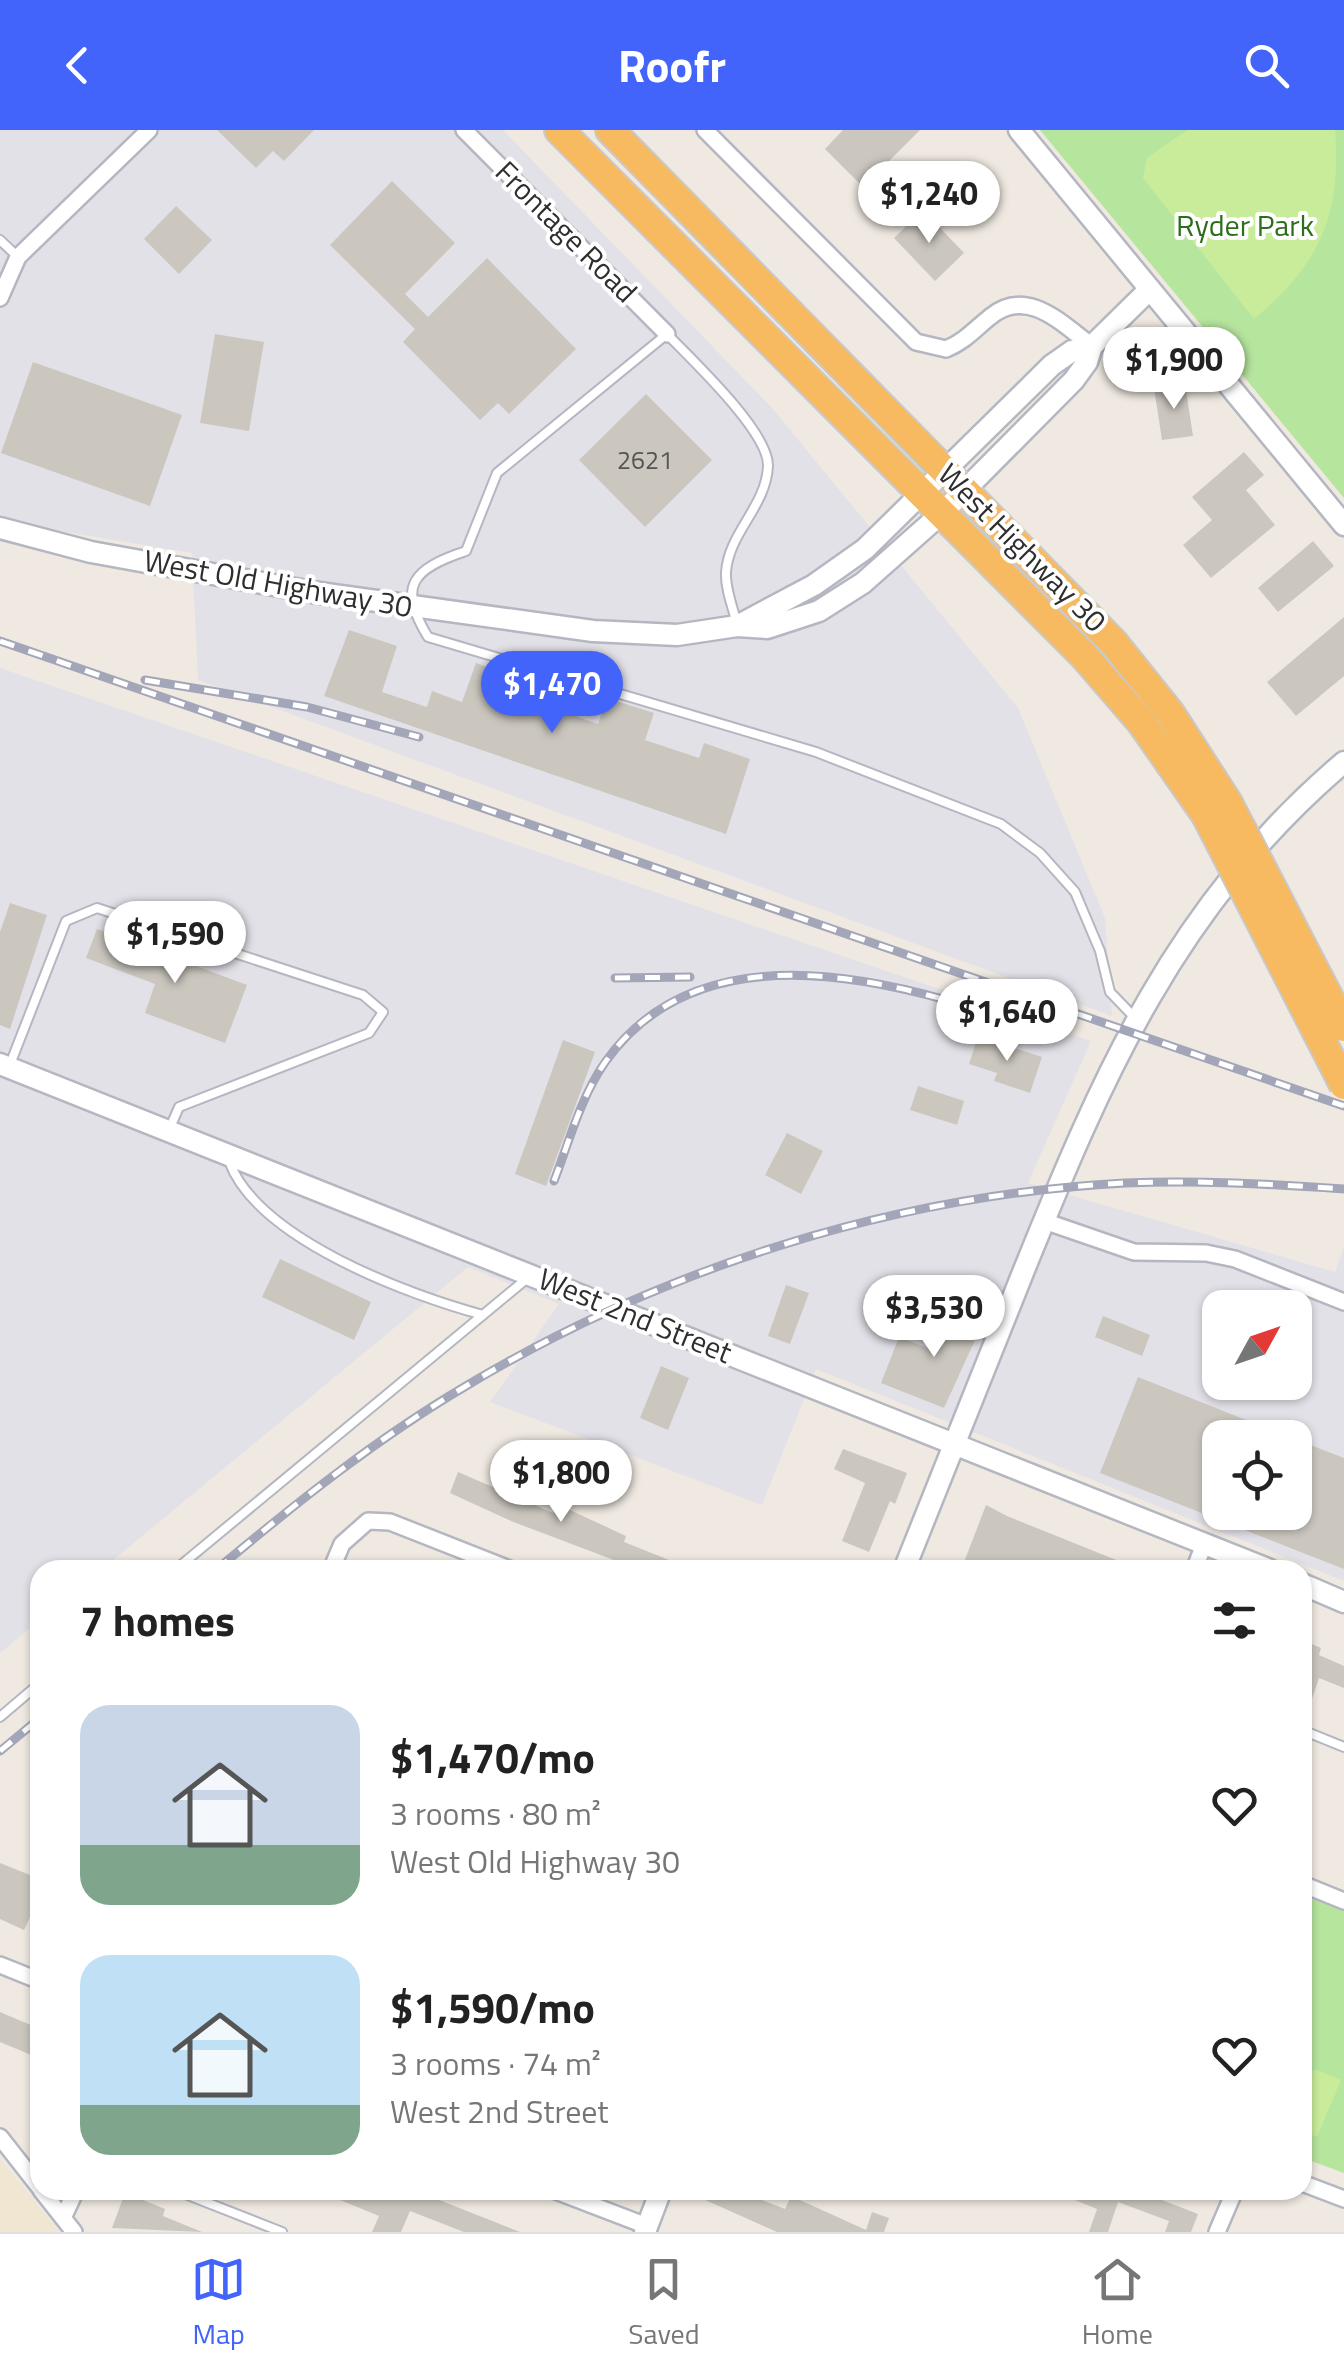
<!DOCTYPE html>
<html lang="en">
<head>
<meta charset="utf-8">
<style>
  body { margin:0; font-family:"Titillium Web",sans-serif; background:#f2f2f2; color:#222; height:100vh; display:flex; flex-direction:column; font-size:38px; white-space:nowrap }
  * { box-sizing:border-box; margin:0 }
  p { font-size:32px; color:#767676 }
  .icon { flex:none; width:55px; height:55px; fill:none; stroke:currentColor; stroke-width:2; stroke-linecap:round; stroke-linejoin:round }
  .map { position:relative; flex:1; overflow:hidden }
  .drawer { position:absolute; left:30px; top:1430px; width:1282px; height:640px; display:flex; flex-direction:column; background:#fff; border-radius:30px; box-shadow:0 2px 8px #0004 }
  .drawer>* { flex:none }
  .needle { width:65px; rotate:50deg }
  .tools { position:absolute; left:1202px; top:1160px; display:grid; gap:20px }
  .tools a { display:grid; place-items:center; width:110px; height:110px; border-radius:20px; background:#fff; box-shadow:0 2px 8px #0004; font-size:50px }
  .price { position:absolute; translate:-50% -85px; padding:0 22px; border-radius:35px; background:#fff; color:#222; font-size:32px; line-height:65px; filter:drop-shadow(0 2px 5px #0008) }
  .price::after { content:''; position:absolute; left:50%; top:60px; width:30px; height:22px; margin-left:-15px; background:inherit; clip-path:polygon(0 0,100% 0,50% 100%) }
  .price.active { background:#4264fb; color:#fff }
  ul { padding:0; list-style:none }
  li { display:flex; align-items:center; gap:30px; height:250px; padding:0 50px }
  li span { display:grid; place-items:center; flex:none; width:280px; height:200px; border-radius:30px; color:#555 }
  li>.icon { margin-inline-start:auto }
  span .icon { width:120px; height:120px; fill:#fffc; stroke-width:1 }
  li b { font-size:42px }
  h2 { display:flex; justify-content:space-between; align-items:center; height:120px; padding:0 50px; font-size:42px }
  header { display:flex; justify-content:space-between; align-items:center; height:130px; padding:0 50px; background:#4264fb; color:#fff; font-size:45px; font-weight:700 }
  .dock { display:flex; justify-content:space-around; align-items:center; height:140px; border-top:2px solid #e0e0e0; background:#fff; font-size:28px; color:#767676 }
  .dock a { display:grid; justify-items:center; gap:5px }
  .dock .active { color:#4264fb }
  .map>svg:first-child { display:block }
</style>
</head>
<body>
<header><svg class="icon" aria-label="back" viewBox="0 0 24 24"><path d="M15 5l-7 7 7 7"/></svg>Roofr<svg class="icon" aria-label="search" viewBox="0 0 24 24"><circle cx="10" cy="10" r="6"/><path d="M15 15l6 6"/></svg></header>
<div class="map">
<svg width="1344" height="2102" viewBox="0 0 1344 2102">
  <rect width="100%" height="100%" fill="#efe9e1"/>
  <!-- industrial -->
  <path fill="#e3e1e8" fill-rule="evenodd" d="M0 0H503L773 279 1018 578 1105 788 1112 886 198 550 192 423 0 391Z
    M0 538 1091 911 1028 1053 1335 1142 1344 1117V1451L816 1239 762 1375 490 1272 559 1174 468 1137 101 1440H40V1490L0 1523ZM1220 1178H1295V1252H1220ZM1220 1308H1295V1382H1220Z"/>
  <!-- education -->
  <path fill="#f0e6d1" d="M0 2029 59 2102H0Z"/>
  <!-- green -->
  <path fill="#b6e59e" d="M1040 0H1344V368Z
    M1302 1765 1344 1781V2043L1303 2028Z"/>
  <!-- pitch -->
  <path fill="#c9ec9a" d="M1187 0H1335C1342 85 1319 135 1254 189L1143 48 1147 28Z
    M1314 1939 1341 1950 1317 2007 1303 2001V1968Z"/>
  <!-- building -->
  <path fill="#cbc7bf" d="M217 0H314L284 31 273 21 256 38Z
    M843 0H920L863 57 825 19Z
    M392 51 455 113 405 164 428 187 487 128 576 219 509 284 498 273 480 290 403 212 415 199 330 115Z
    M176 76 212 110 179 144 144 109Z
    M923 80 964 123 935 151 894 108Z
    M215 204 264 212 249 301 200 293Z
    M33 232 182 285 150 376 1 323Z
    M1185 254 1193 306 1162 310 1154 258Z
    M646 264 712 330 645 397 579 330Z
    M1244 322 1264 345 1246 360 1275 395 1211 448 1183 415 1212 390 1192 367Z
    M1313 411 1334 436 1278 482 1258 458Z
    M1344 487V546L1296 586 1267 552Z
    M349 500 397 516 382 562 427 577 432 561 462 572 476 533 560 563 555 579 598 594 607 568 654 583 645 610 699 628 704 613 750 629 726 704 324 566Z
    M10 773 47 785 10 899 0 895V802Z
    M97 799 247 855 225 913 145 883 155 854 86 828Z
    M978 906 1042 927 1030 963 994 951 997 943 969 934Z
    M563 910 595 922 546 1056 515 1044Z
    M918 956 964 971 957 995 910 980Z
    M787 1003 823 1021 801 1064 765 1045Z
    M280 1129 371 1172 354 1210 262 1167Z
    M786 1155 809 1163 790 1214 768 1206Z
    M957 1174 986 1186 944 1278 881 1253 899 1207 938 1222Z
    M1103 1186 1150 1205 1142 1226 1095 1207Z
    M661 1236 689 1248 668 1300 640 1288Z
    M1138 1247 1289 1307 1220 1308V1382H1295V1309L1344 1328V1439L1100 1343Z
    M843 1319 907 1343 895 1374 890 1371 869 1422 842 1411 865 1353 834 1339Z
    M458 1342 553 1383 557 1374 626 1406 624 1412 694 1440H640L511 1391 450 1363Z
    M986 1375 1007 1386 1141 1440H1057L1035 1431 1031 1440H961Z
    M1302 1510 1321 1518 1319 1525 1344 1536V1558L1319 1548 1305 1589Z
    M0 1733 40 1749V1766L24 1800 0 1789Z
    M0 1882 40 1899 36 1927 0 1912Z
    M126 2060H141L138 2068 165 2079 163 2086 202 2102 112 2098Z
    M316 2060H414L520 2102H464L410 2081 401 2102H372L379 2086Z
    M683 2060H736L785 2079 791 2066 866 2100 872 2082 889 2088 884 2102H777Z
    M1050 2060H1166L1162 2070 1198 2084 1191 2102H1165L1169 2091 1118 2072 1108 2102H1089L1097 2079Z"/>
  <g fill="none" stroke-linecap="round" stroke-linejoin="round">
    <!-- service casing -->
    <g stroke="#b4b7c1" stroke-width="12">
      <path id="service" d="M0 110 18 127
        M737 494C733 478 725 458 726 442 729 402 766 377 768 336 769 302 692 230 667 204L497 343 466 421C412 439 397 456 428 507L816 622 1001 694 1040 723 1075 762 1100 821 1110 862 1135 888
        M9 937 66 791 97 778 363 865 383 882 369 903 179 977 169 1000
        M229 1031C257 1109 409 1165 483 1185
        M175 1440 530 1146
        M0 1587 40 1553
        M1302 1600 1344 1617
        M175 2060 282 2102"/>
    </g>
    <!-- minor casing -->
    <g stroke="#b4b7c1" stroke-width="20">
      <path id="minor" d="M464 0 667 204
        M705 0 916 212 946 219C964 212 975 199 990 187 1027 156 1062 194 1092 216
        M0 168 18 127 149 0
        M1044 1091 1134 1122 1206 1123 1235 1129 1344 1172
        M331 1440 342 1414 368 1391 390 1392 512 1440
        M1194 1440 1205 1412
        M1302 1754 1344 1771
        M0 1835 40 1851
        M0 2007 40 2058
        M1302 2053 1344 2069
        M41 2060 74 2102
        M553 2060 647 2096
        M63 2088 76 2060
        M1217 2102 1235 2060"/>
    </g>
    <!-- tertiary casing -->
    <g stroke="#b4b7c1" stroke-width="25">
      <path id="tertiary" d="M1019 0 1344 395
        M0 398 91 422 312 462 593 501 677 505 737 496 767 498 819 481 863 453 942 383 1074 250 1087 232 1092 216
        M737 496 814 455 865 419 1052 235 1072 221 1092 216 1150 159
        M0 934 1270 1440
        M904 1440C943 1342 983 1243 1022 1145 1103 944 1175 776 1344 632
        M1302 1454 1344 1472
        M645 2102 661 2060"/>
    </g>
    <!-- trunk casing -->
    <g stroke="#c9c9c9" stroke-width="32">
      <path id="trunk" d="M559 0 1084 526 1141 592 1206 685
        M610 0 1114 513 1170 583 1228 673"/>
    </g>
    <!-- service -->
    <use href="#service" stroke="#fff" stroke-width="8"/>
    <!-- minor -->
    <use href="#minor" stroke="#fff" stroke-width="15"/>
    <!-- tertiary -->
    <use href="#tertiary" stroke="#fff" stroke-width="20"/>
    <!-- trunk -->
    <use href="#trunk" stroke="#f8ba60" stroke-width="28"/>
    <!-- rail casing -->
    <g stroke="#a3a6b8" stroke-width="9">
      <path id="rail" d="M0 511 1344 976
        M145 550 307 577 419 607
        M615 848 690 847
        M554 1051C569 1012 581 966 606 931 686 819 832 838 946 870
        M216 1440C296 1373 376 1309 466 1256 663 1138 894 1065 1125 1053 1198 1050 1271 1054 1344 1059
        M0 1621 40 1588"/>
    </g>
    <!-- rail -->
    <use href="#rail" stroke="#fff" stroke-width="5" stroke-dasharray="15" stroke-linecap="butt"/>
    <!-- trunk-bridge casing -->
    <g stroke="#c9c9c9" stroke-width="32" stroke-linecap="butt">
      <path id="trunk-bridge" d="M1228 673 1344 897
        M1206 685 1344 955"/>
    </g>
    <!-- trunk-bridge -->
    <use href="#trunk-bridge" stroke="#f8ba60" stroke-width="28"/>
  </g>
  <g text-anchor="middle" stroke-width="8" stroke-linejoin="round" paint-order="stroke">
    <!-- number labels -->
    <g font-size="25" fill="#555452">
      <text x="645" y="339">2621</text>
    </g>
    <!-- park labels -->
    <g font-size="30" fill="#2c6e1b" stroke="#fff">
      <text x="1245" y="106">Ryder Park</text>
    </g>
    <!-- street labels -->
    <g font-size="30" fill="#2e2e2e" stroke="#fff">
      <text transform="translate(566 102) rotate(45)" y="10">Frontage Road</text>
      <text transform="translate(1022 418) rotate(45)" y="10">West Highway 30</text>
      <text transform="translate(278 454) rotate(10)" y="10">West Old Highway 30</text>
      <text transform="translate(635 1186) rotate(22)" y="10">West 2nd Street</text>
    </g>
  </g>
</svg>
<div class="tools">
<a><svg class="needle" viewBox="-14 -14 28 28"><path d="M0-13l5 13h-10z" fill="#e53935"/><path d="M0 13l5-13h-10z" fill="#767676"/></svg></a>
<a><svg class="icon" aria-label="locate" viewBox="0 0 24 24"><circle cx="12" cy="12" r="6"/><path d="M12 2v4M12 18v4M2 12h4M18 12h4"/></svg></a>
</div>
<b class="price" style="left:929px;top:116px">$1,240</b>
<b class="price" style="left:1174px;top:282px">$1,900</b>
<b class="price active" style="left:552px;top:606px">$1,470</b>
<b class="price" style="left:175px;top:856px">$1,590</b>
<b class="price" style="left:1007px;top:934px">$1,640</b>
<b class="price" style="left:934px;top:1230px">$3,530</b>
<b class="price" style="left:561px;top:1395px">$1,800</b>
<section class="drawer">
<h2>7 homes<svg class="icon" aria-label="filters" viewBox="0 0 24 24"><path d="M4 7h16M4 17h16"/><circle cx="9" cy="7" r="2"/><circle cx="15" cy="17" r="2"/></svg></h2>
<ul>
<li><span style="background:linear-gradient(#c9d6e8 70%,#7fa58c 0)"><svg class="icon" aria-label="home" viewBox="0 0 24 24"><path d="M3 11l9-7 9 7M6 9v11h12V9"/></svg></span><div><b>$1,470/mo</b><p>3 rooms · 80 m²</p><p>West Old Highway 30</p></div><svg class="icon" aria-label="heart" viewBox="0 0 24 24"><path d="M12 20l-8-8c-3-5 5-10 8-4 3-6 11-1 8 4z"/></svg></li>
<li><span style="background:linear-gradient(#bfe0f5 75%,#7fa58c 0)"><svg class="icon" aria-label="home" viewBox="0 0 24 24"><path d="M3 11l9-7 9 7M6 9v11h12V9"/></svg></span><div><b>$1,590/mo</b><p>3 rooms · 74 m²</p><p>West 2nd Street</p></div><svg class="icon" aria-label="heart" viewBox="0 0 24 24"><path d="M12 20l-8-8c-3-5 5-10 8-4 3-6 11-1 8 4z"/></svg></li>
</ul>
</section>
</div>
<nav class="dock">
<a class="active"><svg class="icon" aria-label="map" viewBox="0 0 24 24"><path d="M3 6l6-2 6 2 6-2v14l-6 2-6-2-6 2zM9 4v14M15 6v14"/></svg>Map</a>
<a><svg class="icon" aria-label="saved" viewBox="0 0 24 24"><path d="M7 4h10v16l-5-4-5 4z"/></svg>Saved</a>
<a><svg class="icon" aria-label="home" viewBox="0 0 24 24"><path d="M3 11l9-7 9 7M6 9v11h12V9"/></svg>Home</a>
</nav>
</body>
</html>
